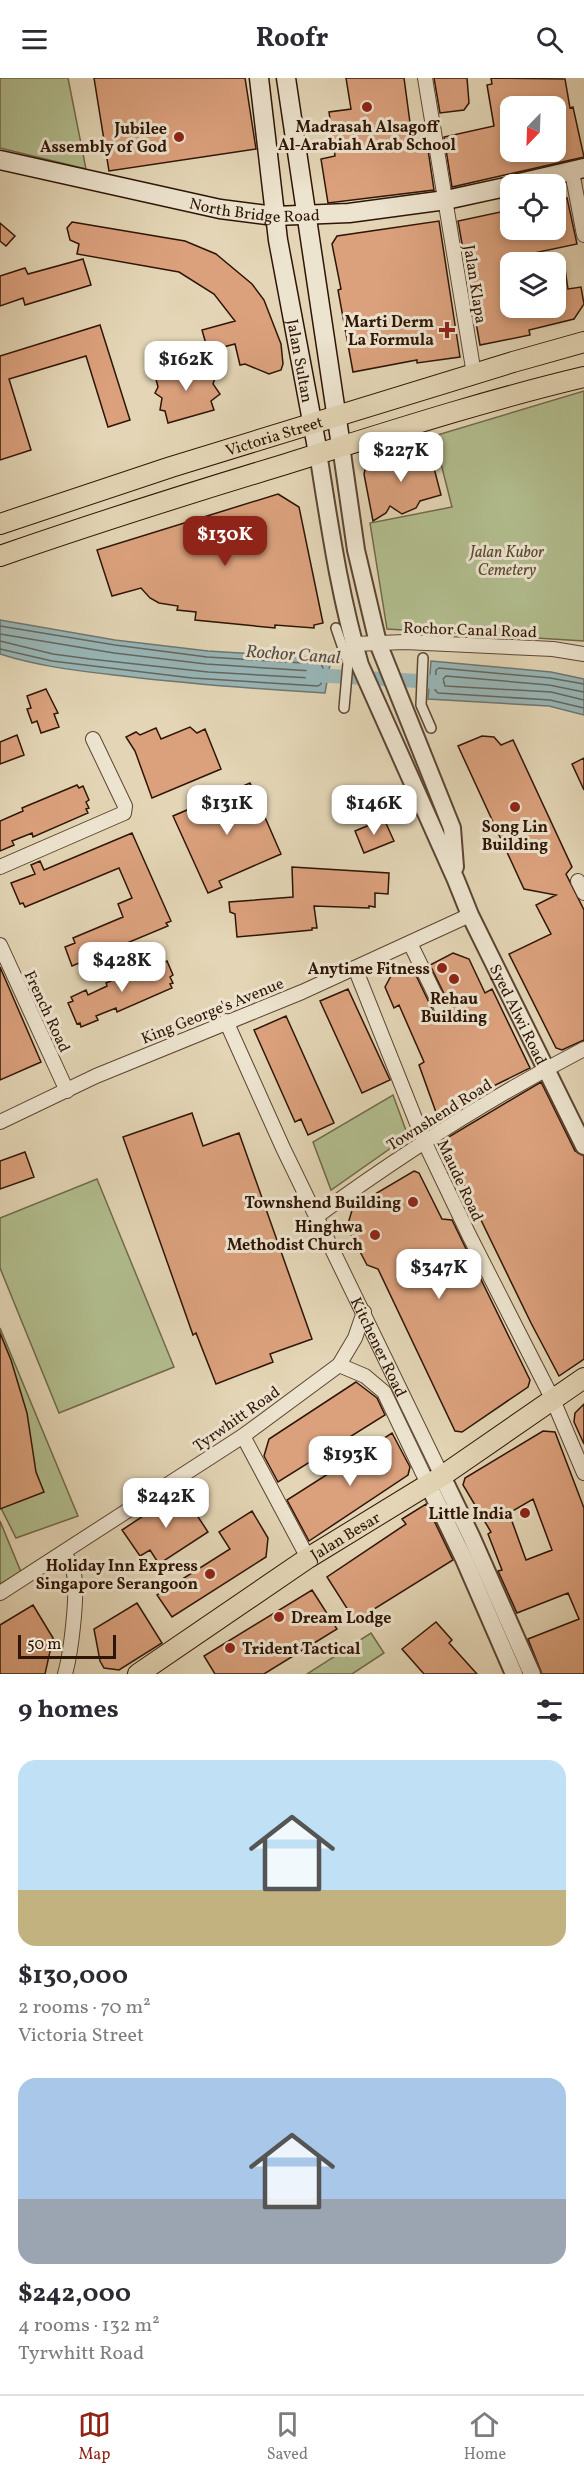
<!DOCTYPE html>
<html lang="en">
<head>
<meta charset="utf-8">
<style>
  body { margin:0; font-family:Vollkorn,serif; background:#f2f2f3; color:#2b2b33; height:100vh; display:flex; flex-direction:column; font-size:22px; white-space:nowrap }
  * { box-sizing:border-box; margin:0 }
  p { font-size:20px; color:#7c7c81 }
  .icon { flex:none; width:33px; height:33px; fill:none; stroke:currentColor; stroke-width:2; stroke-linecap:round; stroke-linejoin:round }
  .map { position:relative; height:1596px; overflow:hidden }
  .sheet { display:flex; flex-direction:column; background:#fff; flex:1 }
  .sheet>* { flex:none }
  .needle { width:39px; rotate:203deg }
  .controls { position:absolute; left:500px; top:18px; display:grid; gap:12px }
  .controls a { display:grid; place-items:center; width:66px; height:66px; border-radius:12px; background:#fff; box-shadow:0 3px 9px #0003; font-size:30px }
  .scale { position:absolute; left:18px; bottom:15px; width:98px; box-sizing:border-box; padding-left:6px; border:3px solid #2f1506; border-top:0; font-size:16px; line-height:21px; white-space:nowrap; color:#2f1506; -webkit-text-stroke:4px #ede4cf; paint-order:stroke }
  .price { position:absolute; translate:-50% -51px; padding:0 14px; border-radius:12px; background:#fff; color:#222; font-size:20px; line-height:39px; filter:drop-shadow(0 2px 3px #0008) }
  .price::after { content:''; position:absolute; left:50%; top:36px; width:18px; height:14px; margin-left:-9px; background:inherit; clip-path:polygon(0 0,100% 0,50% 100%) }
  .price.active { background:#8f2418; color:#fff }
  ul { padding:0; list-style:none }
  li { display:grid; align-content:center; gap:12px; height:318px; padding:0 18px }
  li span { display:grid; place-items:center; height:186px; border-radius:18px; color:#555 }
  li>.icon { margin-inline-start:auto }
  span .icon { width:108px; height:108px; fill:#fffc; stroke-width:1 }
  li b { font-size:26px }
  h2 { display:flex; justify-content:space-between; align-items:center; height:72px; padding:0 18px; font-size:26px }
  header { display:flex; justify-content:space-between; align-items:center; height:78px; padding:0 18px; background:#fff; font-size:27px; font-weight:700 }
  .tabs { display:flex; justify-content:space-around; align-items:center; height:84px; border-top:2px solid #e1e1e2; background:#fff; font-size:16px; color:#7c7c81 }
  .tabs a { display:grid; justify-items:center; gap:3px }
  .tabs .active { color:#8f2418 }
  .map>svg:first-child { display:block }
</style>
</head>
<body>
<header><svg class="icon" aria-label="menu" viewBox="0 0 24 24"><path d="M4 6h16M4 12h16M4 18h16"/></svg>Roofr<svg class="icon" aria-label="search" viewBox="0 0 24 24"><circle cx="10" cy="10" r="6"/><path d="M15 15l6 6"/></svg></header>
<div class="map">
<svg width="584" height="1596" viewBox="0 0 584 1596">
  <rect width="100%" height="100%" fill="#e3d5b5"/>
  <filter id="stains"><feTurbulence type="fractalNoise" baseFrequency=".00333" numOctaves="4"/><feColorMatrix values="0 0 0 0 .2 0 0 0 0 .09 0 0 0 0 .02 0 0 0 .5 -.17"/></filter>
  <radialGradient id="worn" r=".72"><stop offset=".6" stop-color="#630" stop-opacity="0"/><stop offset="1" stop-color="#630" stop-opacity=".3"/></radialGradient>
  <!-- green -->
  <path fill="#b2be8f" stroke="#706a4a" stroke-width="1.5" d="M0 0H68L86 91 0 70Z
    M584 313V563L387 551 370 445 452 429 434 358Z
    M393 1017 408 1058 331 1112 313 1064Z
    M97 1101 174 1289 59 1335 0 1190V1140Z
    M0 1250 78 1438 16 1460 0 1428Z
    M0 1443 21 1494 0 1506Z
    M371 1555 384 1575 352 1596H307Z"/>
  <!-- water -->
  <path fill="#98b6b7" stroke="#6e7670" stroke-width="1.5" d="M0 542 115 562 208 573 331 581 325 615C257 611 190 606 123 598 81 593 40 589 0 576Z
    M431 583 551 594 584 601V637L549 628 428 621Z"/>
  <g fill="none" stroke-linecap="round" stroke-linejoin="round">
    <!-- shore -->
    <path stroke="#64665e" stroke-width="1.5" d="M0 548 115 567 207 579 321 586 323 590 321 606 318 608 192 600 52 583 0 571
      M0 556 114 575 206 586 312 593 315 596 311 600 208 594 90 581 53 576 0 563
      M584 606 550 600 439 590 436 592 435 612 438 615 550 622 584 630
      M584 614 549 607 446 598 443 601 445 608 551 614 584 622"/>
    <!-- canal -->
    <path stroke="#98b6b7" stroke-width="14" d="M312 597 436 604"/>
  </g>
  <!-- building -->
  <path fill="#dba17d" stroke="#2f1506" stroke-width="1.5" fill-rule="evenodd" d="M94 0H245L256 71 109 93Z
    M346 0H404L413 67 427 65 434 112 328 125 321 81 335 78 329 34 351 31Z
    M434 0H467L469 25 464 32 440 35Z
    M491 0 565 1 570 30 573 29 584 79 452 109 444 59 494 48 487 7 492 6ZM555 21V74H510V28Z
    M567 120 577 166 515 179 516 184H510V230H555V193L565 191 568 211 581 209 584 226 574 241 529 252 530 257 480 267 458 143 510 132V152H555V123Z
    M439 143 460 279 417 285V282L353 294 338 212 341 211 332 166 337 158Z
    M72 144 185 163 216 176 252 206 264 222 281 266 283 286 281 292 269 296 245 286 240 287 235 266 208 273 202 252 235 243 214 216 179 194 77 176 79 166 70 162 67 150Z
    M0 145 15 158 6 168 0 163Z
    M83 181 91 207 25 227 23 220 0 228V198L25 190 28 196Z
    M100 247 130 342 108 349 86 278 9 301 31 372 0 382V278Z
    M199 283 203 296 216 297 213 306 220 316 211 323 214 332 168 345 165 333 160 332 162 320 155 315 158 309 155 297Z
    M429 371 441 417 420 423 416 430 402 436 390 428 386 435 373 443 364 396 366 388Z
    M278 416 299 429 323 545 314 547V550L275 547V550L195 542 196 534 177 532 178 528 159 525 150 520 141 510 112 518 97 472Z
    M46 611 58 635 54 636 59 649 41 655 37 643 32 645 27 631 31 630 27 618Z
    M190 649 197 655 205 651 221 691 152 720 135 673 126 659 136 654 140 657 156 650 161 661Z
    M17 657 24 677 0 686V664Z
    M482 658 494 659 501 667 513 662 572 789 566 796 584 832V962L562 972 556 970 509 876 551 856 536 827 556 817 524 811 458 668Z
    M584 680V712L572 686Z
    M250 705 281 776 219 803 222 809 208 815 173 738Z
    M77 707 79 710 83 708 89 722 86 724 89 730 86 731 88 735 33 759 32 755 12 763 14 767 0 773V743L23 733 22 730Z
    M384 741 394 763 364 775 355 753Z
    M132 755 171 843 166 845 168 848 72 888 65 869 75 865 73 860 123 839 118 826 132 820 119 790 25 829 23 825 20 826 11 805 35 796 31 787 40 783 44 792Z
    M292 789 389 795 388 816 375 815V829L369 828V830L314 828 317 850H312V852L237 859 235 836 230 834 229 824 293 819Z
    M453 875 469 881 485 915 492 911 530 990 479 1015 480 1017 445 1039 437 1037 419 987 424 984 399 927 394 930 385 909 392 896 412 889 435 937 442 942 447 941 451 938V930L430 887Z
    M161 882 163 885 167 883 173 897 170 899 173 905 170 906 172 910 117 934 116 930 96 938 98 942 81 949 80 945 77 946 68 925 73 923 71 919 86 912 88 917 107 908 106 905Z
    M0 889 41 984 0 1002Z
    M348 911 390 1002 362 1015 320 923Z
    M286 938 334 1045 308 1057 301 1041 295 1044 254 952Z
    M541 1004 575 1073 584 1078V1281L559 1298 531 1245 445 1068 447 1060Z
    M192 1035 203 1068 239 1055 312 1261 270 1276 273 1284 216 1306 196 1255 193 1257 123 1059Z
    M25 1074 34 1099 0 1111V1083Z
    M414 1093 419 1095 442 1141 452 1142 530 1302 528 1309 462 1354 455 1353 378 1191 367 1187 347 1149 353 1129Z
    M0 1255 11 1282 27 1335 36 1394 44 1414 0 1431Z
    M356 1304 377 1320 385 1337 278 1404 264 1378 269 1361Z
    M584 1326V1366L574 1344 575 1335Z
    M543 1353 555 1354 584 1430V1596H542L528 1561 579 1541 568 1515 517 1535 498 1493 502 1492 488 1456 491 1454 463 1407 465 1400ZM533 1421 552 1472 526 1482 509 1435Z
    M392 1355 410 1389 408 1397 309 1463 287 1422Z
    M181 1413 208 1454 159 1486 150 1472 140 1478 122 1452Z
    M426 1426 453 1482 355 1543 327 1499 406 1446 402 1441Z
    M252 1433 268 1460 266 1479 172 1539 157 1517 230 1471 219 1454Z
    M312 1512 337 1551 264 1596H215L204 1578Z
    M137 1525 162 1565 119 1592 104 1590 100 1583 94 1551Z
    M33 1527 53 1560 45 1596H0V1547Z
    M436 1544 452 1562 449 1565 477 1596H424L402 1571Z"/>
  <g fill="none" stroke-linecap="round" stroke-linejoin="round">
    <!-- pedestrian casing -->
    <g stroke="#5c4532" stroke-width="12">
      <path id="pedestrian" d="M336 550 348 585 344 630
        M423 580 421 627 431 650"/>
    </g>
    <!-- minor casing -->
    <g stroke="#5c4532" stroke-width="16">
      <g id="minor">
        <path d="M425 0 474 296"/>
        <path d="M572 94 584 157"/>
        <path d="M354 566 405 564 553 571 584 576"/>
        <path d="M0 789 124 735 125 728 93 661"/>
        <path d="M578 803 584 815"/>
        <path d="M410 865 443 933"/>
        <path d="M0 867 67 1013"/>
        <path d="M355 890 424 1063 469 1157 553 1322 584 1395"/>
        <path id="s1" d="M226 943 283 1070 442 1398"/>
        <path d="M0 1044 96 998 302 914 470 837"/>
        <path d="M317 1138C402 1076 491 1019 584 971"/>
        <path d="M339 1287 365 1298 384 1314 428 1406"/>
        <path d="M243 1358 308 1480"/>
        <path d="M63 1475C68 1481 73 1487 74 1496 78 1517 71 1575 65 1596"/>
        <path d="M0 1515 243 1358 339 1287 355 1260 364 1234"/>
      </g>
    </g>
    <!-- tertiary casing -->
    <g stroke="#5c4532" stroke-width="20">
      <g id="tertiary">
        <path d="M341 368 356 472 378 565 452 750 455 789"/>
        <path id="s2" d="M318 375C330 449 339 515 360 587L456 802 470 837 584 1068"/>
        <path d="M442 1398 471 1458 532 1596"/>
        <path d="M428 1406 464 1481 514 1596"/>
      </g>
    </g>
    <!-- secondary casing -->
    <g stroke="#2f1506" stroke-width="21">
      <g id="secondary">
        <path id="s3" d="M259 0 278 162 318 375"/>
        <path d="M286 0 341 368"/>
        <path id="s4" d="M0 82 220 131 275 138 349 135 446 122 510 108"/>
        <path d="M515 106 584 90"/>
      </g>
    </g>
    <!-- primary casing -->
    <g stroke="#2f1506" stroke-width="22">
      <g id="primary">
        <path id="s5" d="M0 446 171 389 513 284 584 264"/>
        <path d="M0 478C95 445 190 415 286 386 385 355 483 323 584 299"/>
        <path id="s6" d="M138 1596 308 1480 442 1398 584 1300"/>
      </g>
    </g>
    <!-- pedestrian -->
    <use href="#pedestrian" stroke="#ede4cf" stroke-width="9"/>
    <!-- minor -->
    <use href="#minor" stroke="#ede4cf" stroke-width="14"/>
    <!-- tertiary -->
    <use href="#tertiary" stroke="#ede4cf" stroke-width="16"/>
    <!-- secondary -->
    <use href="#secondary" stroke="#ede4cf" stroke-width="18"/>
    <!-- primary -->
    <use href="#primary" stroke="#e3d5b5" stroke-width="20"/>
  </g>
  <!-- markers -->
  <g fill="#8f2418" stroke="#ede4cf" stroke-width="2">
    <circle cx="367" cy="29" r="6"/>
    <circle cx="179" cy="59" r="6"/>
    <path d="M444 243h6v6h6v6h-6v6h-6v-6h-6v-6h6z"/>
    <circle cx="515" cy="729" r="6"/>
    <circle cx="442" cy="890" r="6"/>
    <circle cx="454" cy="901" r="6"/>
    <circle cx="413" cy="1124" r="6"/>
    <circle cx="375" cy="1157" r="6"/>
    <circle cx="525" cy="1435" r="6"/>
    <circle cx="210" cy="1496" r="6"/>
    <circle cx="279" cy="1539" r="6"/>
    <circle cx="230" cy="1570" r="6"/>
  </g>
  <g text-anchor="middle" stroke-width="6" stroke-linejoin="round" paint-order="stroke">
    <!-- poi labels -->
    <g font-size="16" font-weight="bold" fill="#2f1506" stroke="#ede4cf" text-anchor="end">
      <text x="367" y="54" text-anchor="middle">Madrasah Alsagoff<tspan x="367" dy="18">Al-Arabiah Arab School</tspan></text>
      <text x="167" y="56">Jubilee<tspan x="167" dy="18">Assembly of God</tspan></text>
      <text x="434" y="249">Marti Derm<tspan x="434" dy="18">La Formula</tspan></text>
      <text x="515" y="754" text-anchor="middle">Song Lin<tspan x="515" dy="18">Building</tspan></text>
      <text x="430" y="896">Anytime Fitness</text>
      <text x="454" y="926" text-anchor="middle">Rehau<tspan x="454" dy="18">Building</tspan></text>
      <text x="401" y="1130">Townshend Building</text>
      <text x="363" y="1154">Hinghwa<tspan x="363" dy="18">Methodist Church</tspan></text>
      <text x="513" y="1441">Little India</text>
      <text x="198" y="1493">Holiday Inn Express<tspan x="198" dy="18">Singapore Serangoon</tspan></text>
      <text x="291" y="1545" text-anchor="start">Dream Lodge</text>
      <text x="242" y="1576" text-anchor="start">Trident Tactical</text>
    </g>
    <!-- street labels -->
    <g font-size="16" fill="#2f1506" stroke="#ede4cf">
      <text dy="6" stroke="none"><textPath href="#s4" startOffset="260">North Bridge Road</textPath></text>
      <text transform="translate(476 206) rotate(81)" y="6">Jalan Klapa</text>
      <text dy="6" stroke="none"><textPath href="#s3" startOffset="286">Jalan Sultan</textPath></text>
      <text dy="6" stroke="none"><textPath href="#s5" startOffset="288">Victoria Street</textPath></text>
      <text transform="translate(470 551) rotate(2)" y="6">Rochor Canal Road</text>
      <text transform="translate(212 932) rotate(-22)" y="6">King George's Avenue</text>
      <text transform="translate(48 933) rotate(65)" y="6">French Road</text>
      <text dy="6" stroke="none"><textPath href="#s2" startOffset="600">Syed Alwi Road</textPath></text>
      <text transform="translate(439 1036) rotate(-32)" y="6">Townshend Road</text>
      <text transform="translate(461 1102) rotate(65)" y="6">Maude Road</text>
      <text dy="6" stroke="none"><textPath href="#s1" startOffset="360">Kitchener Road</textPath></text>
      <text transform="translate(236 1340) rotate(-35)" y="6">Tyrwhitt Road</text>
      <text dy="6" stroke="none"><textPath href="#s6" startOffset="249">Jalan Besar</textPath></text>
    </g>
    <!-- park labels -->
    <g font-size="16" font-style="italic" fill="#56482f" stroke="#ede4cf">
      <text x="507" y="479">Jalan Kubor<tspan x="507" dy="18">Cemetery</tspan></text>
    </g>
    <!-- water labels -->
    <g font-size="18" font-style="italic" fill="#544d44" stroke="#ede4cf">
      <text transform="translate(293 576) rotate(4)" y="6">Rochor Canal</text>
    </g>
  </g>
  <rect width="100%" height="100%" filter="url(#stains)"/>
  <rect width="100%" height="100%" fill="url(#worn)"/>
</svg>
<div class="controls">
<a><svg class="needle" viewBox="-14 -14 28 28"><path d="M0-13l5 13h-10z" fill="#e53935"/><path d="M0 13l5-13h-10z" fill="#7c7c81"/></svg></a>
<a><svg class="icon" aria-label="locate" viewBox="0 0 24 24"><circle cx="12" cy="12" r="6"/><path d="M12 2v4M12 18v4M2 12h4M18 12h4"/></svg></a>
<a><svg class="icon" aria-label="layers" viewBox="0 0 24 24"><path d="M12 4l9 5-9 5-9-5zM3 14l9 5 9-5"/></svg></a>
</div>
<div class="scale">50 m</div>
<b class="price" style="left:186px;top:314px">$162K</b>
<b class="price" style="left:401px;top:405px">$227K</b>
<b class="price active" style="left:225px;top:489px">$130K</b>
<b class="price" style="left:227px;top:758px">$131K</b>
<b class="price" style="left:374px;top:758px">$146K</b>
<b class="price" style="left:122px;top:915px">$428K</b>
<b class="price" style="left:439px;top:1222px">$347K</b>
<b class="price" style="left:350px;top:1409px">$193K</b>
<b class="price" style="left:166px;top:1451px">$242K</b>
</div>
<section class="sheet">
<h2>9 homes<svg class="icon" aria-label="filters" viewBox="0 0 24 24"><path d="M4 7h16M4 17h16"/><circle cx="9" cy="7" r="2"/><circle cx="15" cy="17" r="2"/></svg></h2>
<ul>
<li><span style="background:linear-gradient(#bfe0f5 70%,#c2b280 0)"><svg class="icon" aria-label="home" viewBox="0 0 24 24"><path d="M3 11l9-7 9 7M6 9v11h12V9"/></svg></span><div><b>$130,000</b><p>2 rooms · 70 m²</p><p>Victoria Street</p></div></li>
<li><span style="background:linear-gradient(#a9c7e8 65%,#9aa5b1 0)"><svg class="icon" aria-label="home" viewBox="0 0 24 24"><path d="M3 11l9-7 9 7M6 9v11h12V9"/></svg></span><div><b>$242,000</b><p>4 rooms · 132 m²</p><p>Tyrwhitt Road</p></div></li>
</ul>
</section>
<nav class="tabs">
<a class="active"><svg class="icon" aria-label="map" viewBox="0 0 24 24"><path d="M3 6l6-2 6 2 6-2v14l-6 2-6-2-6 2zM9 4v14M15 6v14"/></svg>Map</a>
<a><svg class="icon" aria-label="saved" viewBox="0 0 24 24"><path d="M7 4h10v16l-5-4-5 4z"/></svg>Saved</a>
<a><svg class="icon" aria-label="home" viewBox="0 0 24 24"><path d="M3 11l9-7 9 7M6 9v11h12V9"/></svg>Home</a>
</nav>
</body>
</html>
